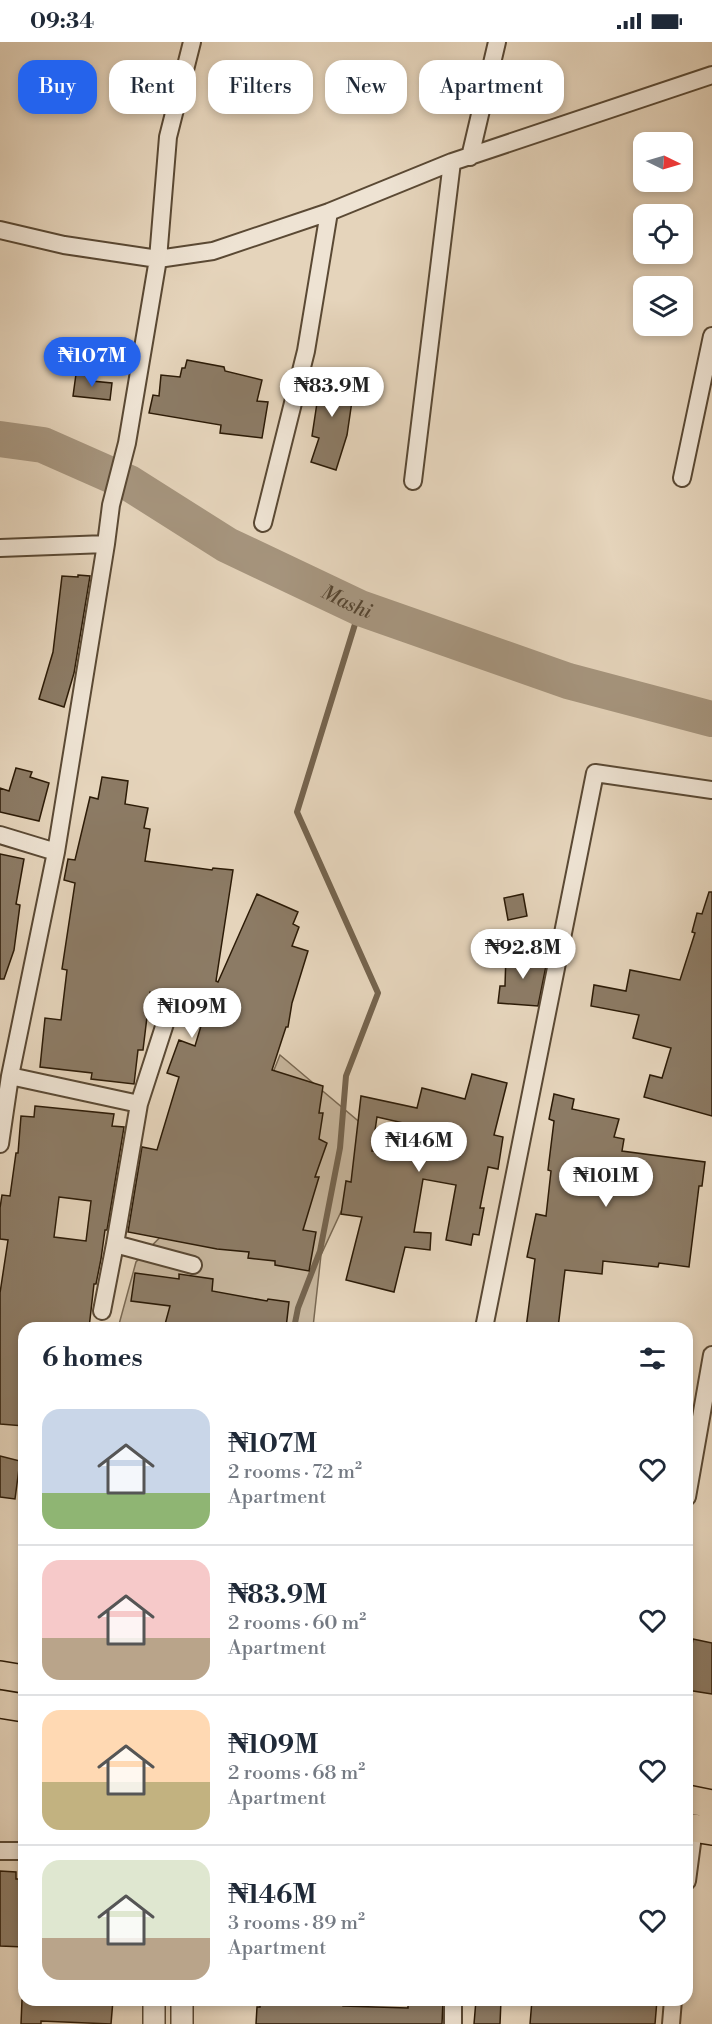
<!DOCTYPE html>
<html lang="en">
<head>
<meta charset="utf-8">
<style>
  body { margin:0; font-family:"Libre Bodoni",serif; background:#f2f2f3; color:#1f2937; height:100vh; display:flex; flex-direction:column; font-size:22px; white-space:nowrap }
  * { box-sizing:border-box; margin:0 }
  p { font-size:20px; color:#747a83 }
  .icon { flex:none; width:33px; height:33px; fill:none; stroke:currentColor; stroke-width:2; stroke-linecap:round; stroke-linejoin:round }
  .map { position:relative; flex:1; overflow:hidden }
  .side { position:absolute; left:18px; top:1280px; width:675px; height:684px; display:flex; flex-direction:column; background:#fff; border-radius:18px; box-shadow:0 3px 9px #0003 }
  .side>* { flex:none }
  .guide { position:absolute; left:18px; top:18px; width:676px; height:54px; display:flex; gap:12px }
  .needle { width:39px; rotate:95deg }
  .fabs { position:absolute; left:633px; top:90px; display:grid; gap:12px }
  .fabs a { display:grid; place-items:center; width:60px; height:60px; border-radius:12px; background:#fff; box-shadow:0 3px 9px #0003; font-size:30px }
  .price { position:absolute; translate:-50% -51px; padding:0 14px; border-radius:21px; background:#fff; color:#222; font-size:20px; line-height:39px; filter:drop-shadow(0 2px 3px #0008) }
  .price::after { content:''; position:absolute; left:50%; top:36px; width:18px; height:14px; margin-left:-9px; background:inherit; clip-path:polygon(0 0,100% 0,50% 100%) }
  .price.selected { background:#2563eb; color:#fff }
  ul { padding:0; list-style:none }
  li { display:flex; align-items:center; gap:18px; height:150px; padding:0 24px }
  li+li { border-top:2px solid #e0e1e3 }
  li span { display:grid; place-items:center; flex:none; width:168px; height:120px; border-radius:18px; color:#555 }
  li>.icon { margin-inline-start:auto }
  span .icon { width:72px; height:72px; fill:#fffc; stroke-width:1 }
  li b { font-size:26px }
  h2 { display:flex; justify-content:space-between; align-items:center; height:72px; padding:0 24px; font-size:26px }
  .chip { padding:0 21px; border-radius:18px; background:#fff; box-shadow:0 3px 9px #0003; font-size:21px; line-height:54px }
  .chip.selected { background:#2563eb; color:#fff }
  .status { display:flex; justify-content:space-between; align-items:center; height:42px; padding:0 30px; background:#fff; direction:ltr }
  .status svg { height:16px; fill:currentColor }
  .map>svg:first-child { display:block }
</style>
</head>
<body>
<div class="status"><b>09:34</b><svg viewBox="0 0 49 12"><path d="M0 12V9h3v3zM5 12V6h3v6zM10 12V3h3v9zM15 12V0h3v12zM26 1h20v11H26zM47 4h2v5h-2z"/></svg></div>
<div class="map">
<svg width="712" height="1982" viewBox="0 0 712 1982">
  <rect width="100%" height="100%" fill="#e5d4bb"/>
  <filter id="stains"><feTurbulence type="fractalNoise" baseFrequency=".00333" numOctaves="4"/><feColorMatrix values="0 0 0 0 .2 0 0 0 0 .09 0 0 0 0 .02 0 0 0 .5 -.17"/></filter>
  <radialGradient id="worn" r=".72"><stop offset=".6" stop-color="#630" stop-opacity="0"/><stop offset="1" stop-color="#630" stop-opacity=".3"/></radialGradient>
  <!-- green -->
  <path fill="#c6b59c" stroke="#796852" stroke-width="1.5" d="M280 1013 376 1094 321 1213 313 1285 118 1286 136 1220 240 1113Z"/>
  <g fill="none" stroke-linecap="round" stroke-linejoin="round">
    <!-- stream -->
    <path stroke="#75644e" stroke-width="6" d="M294 1286 298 1266 320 1209 340 1106 346 1034 378 951 297 770 360 566"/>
    <!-- river -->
    <path stroke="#a6957e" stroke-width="36" id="s1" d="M0 397 43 403 129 441 227 503 360 566 568 639 712 677"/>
  </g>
  <!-- building -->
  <path fill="#8c7b65" stroke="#2c1b07" stroke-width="1.5" fill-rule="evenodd" d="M187 318 224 325 225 329 262 338 257 359 268 360 262 396 220 391 221 383 149 371 153 353 159 354 161 333 180 335 182 326H185Z
    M322 328 353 333 349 359H352L347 393 336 428 311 420 319 396 312 394Z
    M76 332 93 334 92 339 112 341 110 358 73 354Z
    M78 533 90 534 74 631 64 665 39 657 53 610 62 534 78 535Z
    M16 726 32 730 30 735 49 741 39 779 0 770V746L9 749Z
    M102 735 128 739 125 762 148 766 144 786 150 787 145 819 212 828 213 826 233 828 216 939 218 940 257 852 298 870 293 882 299 885 292 904 308 909 292 961 288 985H286L272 1028 323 1044 319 1071H323L319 1097 327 1101 315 1135H319L303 1188 316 1190 309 1229 275 1223V1219L248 1216 249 1210 217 1207 128 1190 142 1105 157 1108 179 1035 167 1031 179 998 195 1004 207 964 183 954 150 950 143 1008H138L134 1042 91 1037 92 1031 40 1025 45 976 61 978 67 928 62 927 75 841 64 838 68 817 75 818 90 755 98 757Z
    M0 812 24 817 16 862 20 863 14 908 4 937H0Z
    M709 850H712V1074L644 1055 650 1033 662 1036 671 1006 633 996 639 973 591 964 594 943 626 949 630 928 680 938 695 891 692 890 697 871 702 872Z
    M523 852 527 874 508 878 504 856Z
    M506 912 548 914 538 964 498 961 500 944H505Z
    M472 1032 507 1041 494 1093 503 1095 498 1127 488 1125 480 1166H484L479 1193 473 1192 471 1203 446 1198 456 1143 423 1137 414 1190 431 1191 430 1208 405 1205 394 1250 346 1238 362 1175 341 1172 346 1139 351 1140 361 1054 417 1066 422 1046 465 1057ZM377 1075 408 1082 404 1113 372 1109Z
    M554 1052 574 1057 572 1067 619 1077 614 1095 624 1097 622 1109 705 1120 702 1144H699L689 1225 659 1221 658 1225 603 1219 602 1232 565 1228 558 1286H526L535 1217 527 1215 536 1172 546 1174 551 1129 548 1128 554 1079 549 1077Z
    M35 1064 114 1072 112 1084 124 1085 107 1188H105L101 1217 96 1242H94L89 1286H24V1384L0 1382V1251L8 1198 0 1197V1166L2 1153 10 1154 16 1111H18L21 1074 34 1075ZM59 1155 91 1159 86 1199 54 1195Z
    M135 1231 179 1237V1232L213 1237 212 1249 267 1259 268 1257 289 1260 286 1286H164L170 1264 131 1259Z
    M0 1414 20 1419 15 1457 0 1455Z
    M693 1597 712 1601V1652L687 1648V1634Z
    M0 1829 16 1830V1837H24V1905L0 1904Z
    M22 1958H113L111 1982 41 1979V1982H21Z
    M260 1958H343V1964L408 1966V1958H443L442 1982H256L257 1965H260Z
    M476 1958H501L500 1982H474Z
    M532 1958H657L655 1982H530Z"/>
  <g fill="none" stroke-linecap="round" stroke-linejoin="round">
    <!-- minor casing -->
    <g stroke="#5a4934" stroke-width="20">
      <path id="minor" d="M470 115 497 0
        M0 188 64 203 158 217 213 209 329 170 452 120 712 33
        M682 436 712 294
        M413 439 452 120
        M263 481 306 309 329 170
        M0 506 106 502
        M0 793 56 810
        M10 1034 139 1062
        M0 1102 10 1034 56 810 106 502 111 463 127 401 158 217 168 95 192 0
        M115 1202 193 1223
        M102 1269 115 1202 139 1062 171 963
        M484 1286 595 731 712 748
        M687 1455 712 1313
        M0 1809H24
        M687 1839 694 1786
        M453 1982V1958
        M671 1982 673 1958"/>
    </g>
    <!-- tertiary casing -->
    <g stroke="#5a4934" stroke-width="24">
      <path id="tertiary" d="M154 1982V1958
        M182 1982V1958"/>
    </g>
    <!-- trunk casing -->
    <g stroke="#2c1b07" stroke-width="30">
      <path id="trunk" d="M0 1633 24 1637
        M0 1662 24 1666
        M687 1757 712 1762
        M687 1785 712 1789"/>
    </g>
    <!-- minor -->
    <use href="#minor" stroke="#eee3d3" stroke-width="16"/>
    <!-- tertiary -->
    <use href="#tertiary" stroke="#eee3d3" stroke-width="21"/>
    <!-- trunk -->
    <use href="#trunk" stroke="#e5d4bb" stroke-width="27"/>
  </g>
  <g text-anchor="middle" stroke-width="6" stroke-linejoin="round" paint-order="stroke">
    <!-- water labels -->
    <g font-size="20" font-style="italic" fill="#574631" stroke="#eee3d3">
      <text dy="7" stroke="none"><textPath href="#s1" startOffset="386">Mashi</textPath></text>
    </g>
  </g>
  <rect width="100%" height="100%" filter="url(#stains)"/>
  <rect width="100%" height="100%" fill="url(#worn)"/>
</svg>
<div class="fabs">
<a><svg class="needle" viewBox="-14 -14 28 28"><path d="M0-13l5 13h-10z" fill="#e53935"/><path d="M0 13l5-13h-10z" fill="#747a83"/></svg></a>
<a><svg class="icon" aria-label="locate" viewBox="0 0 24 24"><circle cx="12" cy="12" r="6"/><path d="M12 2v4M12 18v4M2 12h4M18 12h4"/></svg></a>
<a><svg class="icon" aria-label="layers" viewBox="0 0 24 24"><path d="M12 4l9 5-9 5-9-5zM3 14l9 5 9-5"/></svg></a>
</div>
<b class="price selected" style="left:92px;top:346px">₦107M</b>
<b class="price" style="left:332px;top:376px">₦83.9M</b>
<b class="price" style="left:523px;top:938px">₦92.8M</b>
<b class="price" style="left:192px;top:997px">₦109M</b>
<b class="price" style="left:419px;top:1131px">₦146M</b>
<b class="price" style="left:606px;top:1166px">₦101M</b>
<div class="guide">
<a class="chip selected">Buy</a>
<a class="chip">Rent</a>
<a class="chip">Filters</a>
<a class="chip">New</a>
<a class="chip">Apartment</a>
</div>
<section class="side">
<h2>6 homes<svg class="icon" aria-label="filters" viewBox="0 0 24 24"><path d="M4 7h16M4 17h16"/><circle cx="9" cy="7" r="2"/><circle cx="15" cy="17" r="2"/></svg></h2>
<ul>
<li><span style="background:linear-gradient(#c9d6e8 70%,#8fb573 0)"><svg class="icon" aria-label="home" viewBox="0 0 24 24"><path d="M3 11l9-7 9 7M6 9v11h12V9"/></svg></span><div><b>₦107M</b><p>2 rooms · 72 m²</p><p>Apartment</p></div><svg class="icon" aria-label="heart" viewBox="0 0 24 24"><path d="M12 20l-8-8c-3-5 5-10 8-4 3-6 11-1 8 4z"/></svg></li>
<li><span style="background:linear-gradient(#f6c9c9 65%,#b9a48a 0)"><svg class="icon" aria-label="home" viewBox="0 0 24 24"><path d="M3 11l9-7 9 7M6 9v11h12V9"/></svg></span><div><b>₦83.9M</b><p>2 rooms · 60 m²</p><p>Apartment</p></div><svg class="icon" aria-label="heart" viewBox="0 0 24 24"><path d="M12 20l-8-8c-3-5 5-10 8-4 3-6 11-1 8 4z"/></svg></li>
<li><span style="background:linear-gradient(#ffd9b3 60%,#c2b280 0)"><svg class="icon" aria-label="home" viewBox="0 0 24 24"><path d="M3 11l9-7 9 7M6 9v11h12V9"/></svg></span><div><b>₦109M</b><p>2 rooms · 68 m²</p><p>Apartment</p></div><svg class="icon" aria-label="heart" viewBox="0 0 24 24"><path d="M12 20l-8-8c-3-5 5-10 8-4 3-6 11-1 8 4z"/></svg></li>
<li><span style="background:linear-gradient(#dfe7d0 65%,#b9a48a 0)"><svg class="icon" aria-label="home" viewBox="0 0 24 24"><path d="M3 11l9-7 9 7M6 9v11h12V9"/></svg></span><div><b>₦146M</b><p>3 rooms · 89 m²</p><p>Apartment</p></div><svg class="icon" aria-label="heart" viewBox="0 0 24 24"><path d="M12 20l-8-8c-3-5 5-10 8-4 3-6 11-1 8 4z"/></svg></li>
</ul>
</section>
</div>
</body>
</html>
